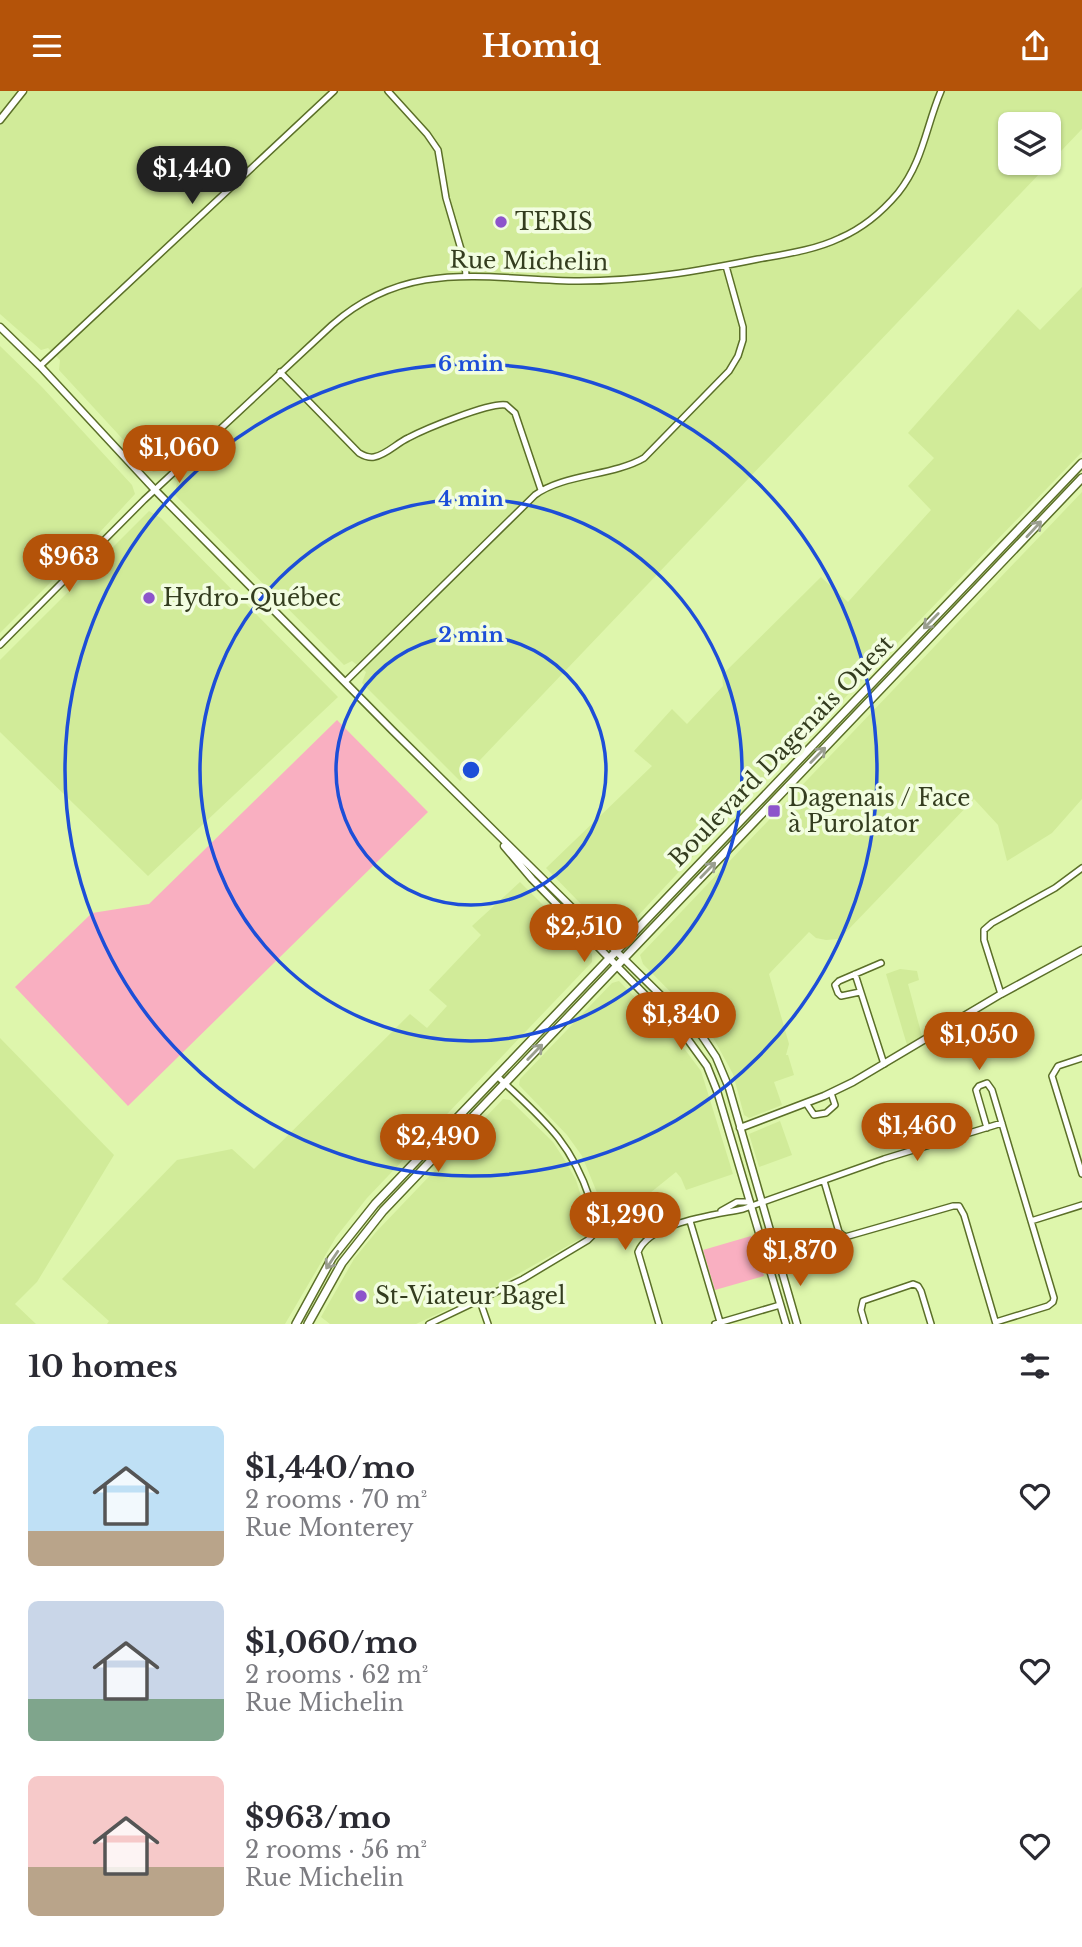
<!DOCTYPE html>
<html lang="en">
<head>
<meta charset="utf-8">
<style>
  body { margin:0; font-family:"Libre Baskerville",serif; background:#f7f7f7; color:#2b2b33; height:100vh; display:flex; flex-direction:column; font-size:26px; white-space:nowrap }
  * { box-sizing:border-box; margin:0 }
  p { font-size:23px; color:#7c7c81 }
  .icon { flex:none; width:38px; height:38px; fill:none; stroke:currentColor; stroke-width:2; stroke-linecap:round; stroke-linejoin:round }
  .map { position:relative; height:1233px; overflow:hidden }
  .drawer { display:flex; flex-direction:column; background:#fff; flex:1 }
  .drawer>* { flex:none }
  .tools { position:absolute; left:998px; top:21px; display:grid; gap:14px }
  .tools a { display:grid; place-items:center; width:63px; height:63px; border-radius:10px; background:#fff; box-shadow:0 2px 5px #0004; font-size:35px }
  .price { position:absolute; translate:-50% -60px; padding:0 16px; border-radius:24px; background:#b45309; color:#fff; font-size:23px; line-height:46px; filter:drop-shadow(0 2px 4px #0008) }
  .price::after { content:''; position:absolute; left:50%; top:42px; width:21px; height:16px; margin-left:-10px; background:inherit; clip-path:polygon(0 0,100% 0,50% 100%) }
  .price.on { background:#222; color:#fff }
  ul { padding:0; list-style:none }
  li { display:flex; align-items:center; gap:21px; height:175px; padding:0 28px }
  li span { display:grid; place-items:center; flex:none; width:196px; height:140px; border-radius:10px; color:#555 }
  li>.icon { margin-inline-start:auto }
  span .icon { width:84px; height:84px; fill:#fffc; stroke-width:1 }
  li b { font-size:30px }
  h2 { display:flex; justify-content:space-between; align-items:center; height:84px; padding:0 28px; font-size:30px }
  header { display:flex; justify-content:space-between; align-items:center; height:91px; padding:0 28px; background:#b45309; color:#fff; font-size:32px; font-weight:700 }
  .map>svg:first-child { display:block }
</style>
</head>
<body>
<header><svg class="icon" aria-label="menu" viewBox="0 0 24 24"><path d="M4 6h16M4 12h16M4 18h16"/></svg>Homiq<svg class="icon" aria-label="share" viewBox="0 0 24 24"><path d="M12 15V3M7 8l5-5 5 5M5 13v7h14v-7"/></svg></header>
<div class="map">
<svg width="1082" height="1233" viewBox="0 0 1082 1233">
  <rect width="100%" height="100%" fill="#def6ac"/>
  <!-- built -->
  <path fill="#d1eb99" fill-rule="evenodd" d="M0 0H1082V38L460 690 362 592 366 581 352 570 344 574 175 404 177 391 165 379 153 381 59 279 60 269 48 257 41 259 0 223ZM1010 33H1048V72H1010Z
    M1082 196V361L730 726 620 844 612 845 546 777 652 675 634 660 672 618 687 633 723 595 722 584 821 486 848 511 931 419 908 395 934 367 908 342 1018 218 1040 239Z
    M0 255 42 296 132 394 135 403 89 453 0 542Z
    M1082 401V708L1052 742 1007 770 998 734 974 708 846 841 838 848 826 849 816 847 809 841 769 883 789 953 786 964H788L794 984 774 991 782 1014 749 1027 744 1024 733 983 710 941 643 873 640 864Z
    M149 420 161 427 338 606 148 785 0 641V569Z
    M520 791 592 863V871L367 1107 336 1146 285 1233H107L109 1230 62 1188 177 1069 232 1058 254 1078 410 923 427 937 447 915 429 899 481 844 472 835Z
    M900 878 917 880 919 889 908 893 922 945 907 954 886 883Z
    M619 890 680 952 701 980 733 1083 686 1099 681 1087 676 1081 645 1106 611 1136 582 1065 567 1044 519 994 520 988 612 892Z
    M0 947 114 1064 37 1191 15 1213 36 1233H0Z
    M503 1008 510 1009 553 1051 566 1071 576 1089 591 1137 587 1144 495 1196 416 1233H330L321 1226 354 1168 376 1141Z
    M780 1030 792 1064 759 1076 749 1043Z"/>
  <!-- green -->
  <path fill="#f9afc1" d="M337 629 428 721 128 1015 15 896 92 822 149 813Z
    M751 1145 754 1150 764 1185 715 1199 703 1159Z"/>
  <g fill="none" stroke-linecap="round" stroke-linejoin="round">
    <!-- minor casing -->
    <g stroke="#5b6f28" stroke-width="8">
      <path id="minor" d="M388 0 427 43 438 59 446 107 465 172 466 185
        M40 275 334 0
        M280 281 359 362C364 365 368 367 374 366 386 364 397 352 408 347 425 338 490 311 506 314L515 322 541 399
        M0 554 144 409 332 234C409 166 487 189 579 190 640 190 699 180 758 168 786 163 815 159 840 147 863 137 882 121 898 102 923 71 926 35 941 0
        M345 591 535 404C563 383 613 385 644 367L729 280 738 265 743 249V236L726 175
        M855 883 884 973
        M860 901 841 905 838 902 835 894 839 890 881 872
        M1001 903 984 849V839L992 832 1055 797 1082 777
        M1082 967 1058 975 1052 985 1082 1083
        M806 1012 814 1024 826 1022 835 1014 831 1002
        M987 1037 976 999 979 995 987 992 992 999 1054 1207 1053 1211 1048 1215 996 1231
        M824 1090 839 1141 845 1146 953 1115H959L964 1124 996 1233
        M721 1120 737 1111H750
        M690 1130 720 1231
        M1031 1130 1082 1114
        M480 1210 488 1233
        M429 1233 523 1188 588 1149 597 1140C599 1129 594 1118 590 1108 570 1048 541 1027 497 985
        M659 1233 638 1161C650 1131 715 1124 743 1118L884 1068 1002 1032
        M715 1233 780 1214
        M865 1233 861 1219 863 1210 913 1193 918 1195 921 1200 931 1233"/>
    </g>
    <!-- tertiary casing -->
    <g stroke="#5b6f28" stroke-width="9">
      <path id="tertiary" d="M0 29 23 0
        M0 236 40 275 155 399 393 640 702 945 716 966 729 997 797 1233
        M504 755 532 788 686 946 707 975 717 1000 786 1233
        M740 1037 824 1005 853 991 1001 903 1082 859"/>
    </g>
    <!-- secondary casing -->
    <g stroke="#5b6f28" stroke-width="10">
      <path id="secondary" d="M296 1233 332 1167 375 1113 1082 372
        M308 1233 342 1172 383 1120 1082 387"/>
    </g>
    <!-- minor -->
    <use href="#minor" stroke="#fff" stroke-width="5"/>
    <!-- tertiary -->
    <use href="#tertiary" stroke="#fff" stroke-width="6"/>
    <!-- secondary -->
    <use href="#secondary" stroke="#fff" stroke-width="7"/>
  </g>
  <!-- one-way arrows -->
  <defs><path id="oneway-shaft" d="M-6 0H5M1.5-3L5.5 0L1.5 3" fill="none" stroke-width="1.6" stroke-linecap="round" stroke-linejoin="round" transform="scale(1.75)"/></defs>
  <g stroke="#9a9e8f">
    <use href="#oneway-shaft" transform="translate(1034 438) rotate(-47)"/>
    <use href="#oneway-shaft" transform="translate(931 530) rotate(134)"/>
    <use href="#oneway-shaft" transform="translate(818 664) rotate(-46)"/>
    <use href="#oneway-shaft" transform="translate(708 779) rotate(-46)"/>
    <use href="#oneway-shaft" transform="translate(535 961) rotate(-46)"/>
    <use href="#oneway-shaft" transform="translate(332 1169) rotate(124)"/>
  </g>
  <!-- distance rings -->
  <g fill="none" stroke="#1d4ed8" stroke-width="3.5">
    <circle cx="471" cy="679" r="135"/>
    <circle cx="471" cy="679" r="271"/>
    <circle cx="471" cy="679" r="406"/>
  </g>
  <!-- markers -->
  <g fill="#8d54cb" stroke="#f2fde0" stroke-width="2.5">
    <circle cx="501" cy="131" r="7"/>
    <circle cx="149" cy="507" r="7"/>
    <rect x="767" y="713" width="14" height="14" rx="3.5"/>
    <circle cx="361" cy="1205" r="7"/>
  </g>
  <g text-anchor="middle" stroke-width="7" stroke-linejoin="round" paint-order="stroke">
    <!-- poi labels -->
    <g font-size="23" fill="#343d1f" stroke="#f2fde0" text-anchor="start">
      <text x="515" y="139">TERIS</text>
      <text x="163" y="515">Hydro-Québec</text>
      <text x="788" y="715">Dagenais / Face<tspan x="788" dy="26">à Purolator</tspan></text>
      <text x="375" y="1213">St-Viateur Bagel</text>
    </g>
    <!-- street labels -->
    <g font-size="23" fill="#343d1f" stroke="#f2fde0">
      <text transform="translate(529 170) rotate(1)" y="8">Rue Michelin</text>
      <text transform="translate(781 660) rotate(-46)" y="8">Boulevard Dagenais Ouest</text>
    </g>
  </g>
  <circle cx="471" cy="679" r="10" fill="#1d4ed8" stroke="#f2fde0" stroke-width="3.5"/>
  <g font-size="21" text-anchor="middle" font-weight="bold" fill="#1d4ed8" stroke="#f2fde0" stroke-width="7" stroke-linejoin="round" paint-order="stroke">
    <text x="471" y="280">6 min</text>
    <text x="471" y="415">4 min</text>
    <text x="471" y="551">2 min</text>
  </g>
</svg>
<div class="tools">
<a><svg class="icon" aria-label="layers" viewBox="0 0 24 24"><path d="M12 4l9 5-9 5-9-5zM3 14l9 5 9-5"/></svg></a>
</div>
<b class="price on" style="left:192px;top:115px">$1,440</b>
<b class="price" style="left:179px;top:394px">$1,060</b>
<b class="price" style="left:69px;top:503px">$963</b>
<b class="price" style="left:584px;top:873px">$2,510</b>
<b class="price" style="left:681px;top:961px">$1,340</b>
<b class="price" style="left:979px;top:981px">$1,050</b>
<b class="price" style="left:917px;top:1072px">$1,460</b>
<b class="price" style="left:438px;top:1083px">$2,490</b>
<b class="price" style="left:625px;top:1161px">$1,290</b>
<b class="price" style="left:800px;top:1197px">$1,870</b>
</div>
<section class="drawer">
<h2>10 homes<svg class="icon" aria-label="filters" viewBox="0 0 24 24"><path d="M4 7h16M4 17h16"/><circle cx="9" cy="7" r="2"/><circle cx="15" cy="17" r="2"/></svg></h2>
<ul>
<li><span style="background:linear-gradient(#bfe0f5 75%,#b9a48a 0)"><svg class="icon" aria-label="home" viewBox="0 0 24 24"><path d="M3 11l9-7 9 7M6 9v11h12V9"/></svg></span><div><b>$1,440/mo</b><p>2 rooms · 70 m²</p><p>Rue Monterey</p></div><svg class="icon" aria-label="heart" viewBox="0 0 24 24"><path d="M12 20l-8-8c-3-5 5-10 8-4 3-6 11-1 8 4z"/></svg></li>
<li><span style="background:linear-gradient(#c9d6e8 70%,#7fa58c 0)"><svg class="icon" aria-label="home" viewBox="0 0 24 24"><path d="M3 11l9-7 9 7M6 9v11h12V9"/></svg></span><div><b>$1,060/mo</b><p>2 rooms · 62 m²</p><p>Rue Michelin</p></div><svg class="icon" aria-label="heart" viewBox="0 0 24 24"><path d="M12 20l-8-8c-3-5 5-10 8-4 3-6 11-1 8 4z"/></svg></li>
<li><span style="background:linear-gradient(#f6c9c9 65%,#b9a48a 0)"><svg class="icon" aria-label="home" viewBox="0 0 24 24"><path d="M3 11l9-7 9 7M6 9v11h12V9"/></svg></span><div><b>$963/mo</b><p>2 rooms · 56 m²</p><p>Rue Michelin</p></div><svg class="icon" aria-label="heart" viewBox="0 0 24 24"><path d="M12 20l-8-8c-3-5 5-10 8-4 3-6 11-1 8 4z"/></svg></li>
</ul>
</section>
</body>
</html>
